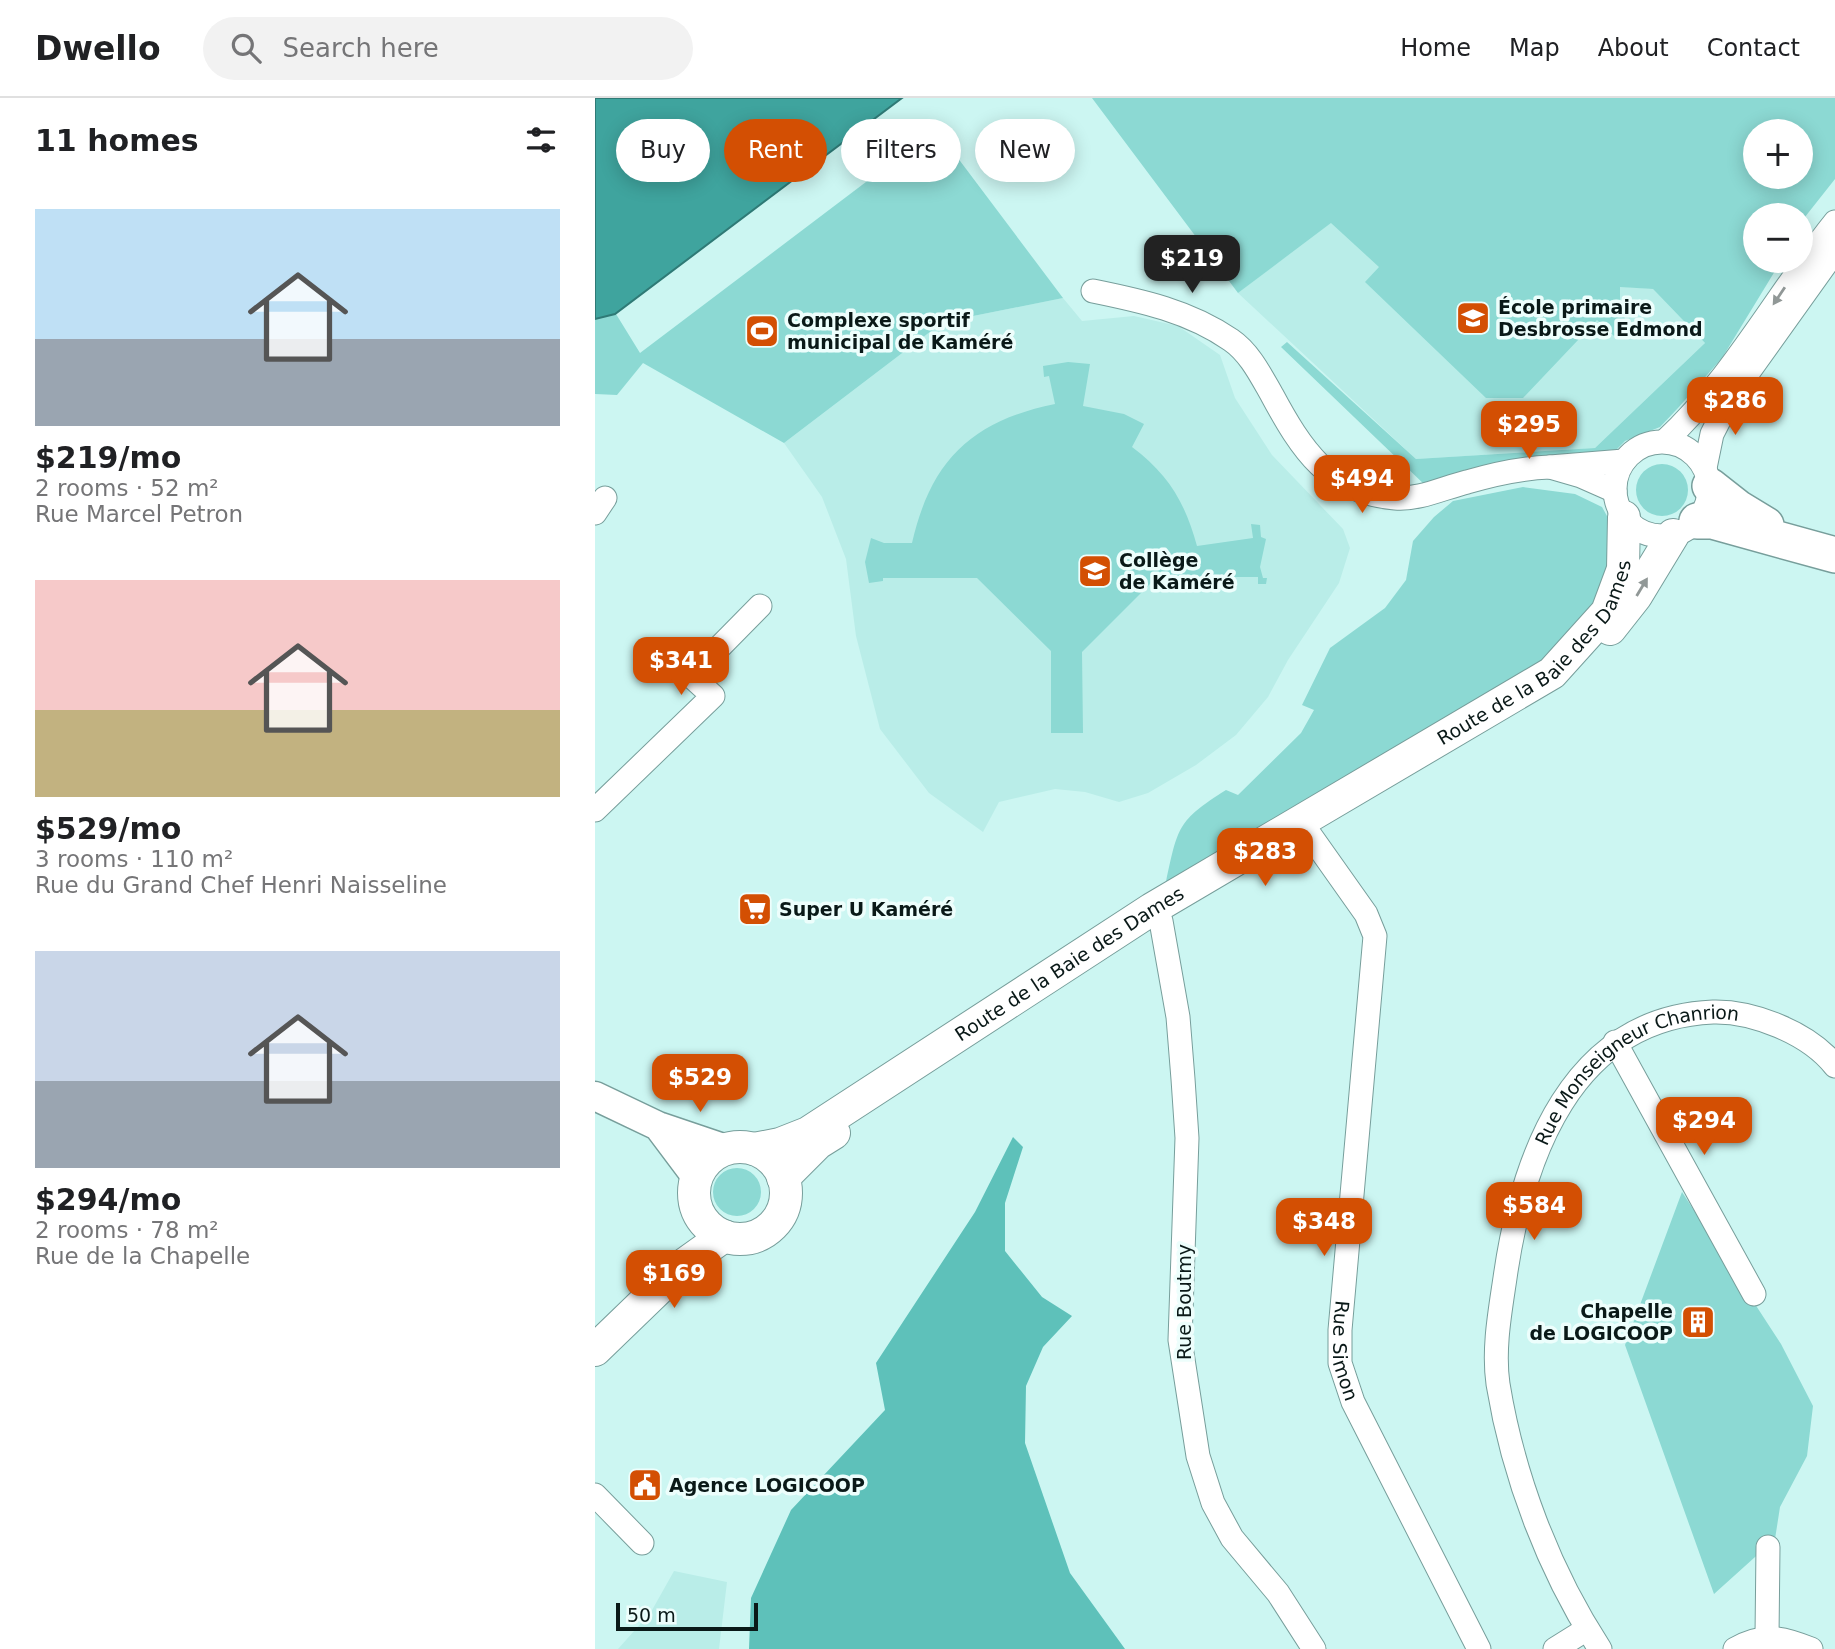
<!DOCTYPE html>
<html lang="en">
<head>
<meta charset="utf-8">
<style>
  body { margin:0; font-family:"DejaVu Sans",sans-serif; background:#f2f2f2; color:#202124; height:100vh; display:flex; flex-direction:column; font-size:26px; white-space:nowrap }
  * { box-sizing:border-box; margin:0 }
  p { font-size:23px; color:#757577 }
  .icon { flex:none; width:38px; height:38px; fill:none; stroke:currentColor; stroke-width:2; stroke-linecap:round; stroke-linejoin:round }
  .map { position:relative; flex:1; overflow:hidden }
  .drawer { display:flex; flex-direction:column; background:#fff; width:595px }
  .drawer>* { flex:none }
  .guide { position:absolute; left:21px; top:21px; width:665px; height:63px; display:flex; gap:14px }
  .controls { position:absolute; left:1148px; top:21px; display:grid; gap:14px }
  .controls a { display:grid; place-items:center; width:70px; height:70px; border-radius:50%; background:#fff; box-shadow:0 4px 18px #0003; font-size:35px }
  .scale { position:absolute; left:21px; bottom:18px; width:142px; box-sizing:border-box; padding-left:7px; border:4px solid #0a1918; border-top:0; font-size:19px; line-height:24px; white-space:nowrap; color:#0a1918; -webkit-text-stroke:5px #edfefc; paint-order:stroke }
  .price { position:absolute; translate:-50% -60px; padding:0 16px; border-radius:14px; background:#d34f03; color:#fff; font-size:23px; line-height:46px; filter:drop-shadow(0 2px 4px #0008) }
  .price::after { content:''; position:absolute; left:50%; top:42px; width:21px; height:16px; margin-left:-10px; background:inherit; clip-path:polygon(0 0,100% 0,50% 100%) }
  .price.current { background:#222; color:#fff }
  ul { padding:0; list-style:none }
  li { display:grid; align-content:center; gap:14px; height:371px; padding:0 35px }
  li span { display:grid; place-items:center; height:217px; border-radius:0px; color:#555 }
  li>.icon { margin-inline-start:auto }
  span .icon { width:126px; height:126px; fill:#fffc; stroke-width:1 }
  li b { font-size:30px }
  h2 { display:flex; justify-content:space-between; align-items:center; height:84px; padding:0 35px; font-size:30px }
  .chip { padding:0 24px; border-radius:32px; background:#fff; box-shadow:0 4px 18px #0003; font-size:24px; line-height:63px }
  .chip.current { background:#d34f03; color:#fff }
  header { display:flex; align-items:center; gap:42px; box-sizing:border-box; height:98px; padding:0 35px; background:#fff; border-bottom:2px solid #e0e0e0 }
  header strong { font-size:33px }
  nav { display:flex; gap:38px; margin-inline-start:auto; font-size:24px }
  .search { width:490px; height:63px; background:#f2f2f2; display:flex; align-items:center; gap:18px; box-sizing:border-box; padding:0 24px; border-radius:38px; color:#757577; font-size:26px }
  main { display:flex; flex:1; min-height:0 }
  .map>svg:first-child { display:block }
</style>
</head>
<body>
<header>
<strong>Dwello</strong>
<div class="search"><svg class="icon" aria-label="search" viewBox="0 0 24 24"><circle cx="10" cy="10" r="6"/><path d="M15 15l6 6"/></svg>Search here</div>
<nav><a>Home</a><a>Map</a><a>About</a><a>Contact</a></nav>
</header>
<main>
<section class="drawer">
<h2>11 homes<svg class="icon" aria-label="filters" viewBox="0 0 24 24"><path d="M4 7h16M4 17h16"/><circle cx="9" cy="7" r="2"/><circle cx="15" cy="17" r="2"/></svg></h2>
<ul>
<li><span style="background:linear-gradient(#bfe0f5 60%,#9aa5b1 0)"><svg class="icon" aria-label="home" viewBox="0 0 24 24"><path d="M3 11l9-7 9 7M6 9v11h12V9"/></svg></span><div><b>$219/mo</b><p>2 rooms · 52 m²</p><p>Rue Marcel Petron</p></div></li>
<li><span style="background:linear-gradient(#f6c9c9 60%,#c2b280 0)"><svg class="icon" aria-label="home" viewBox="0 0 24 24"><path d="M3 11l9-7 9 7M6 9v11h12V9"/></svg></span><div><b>$529/mo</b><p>3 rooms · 110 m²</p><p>Rue du Grand Chef Henri Naisseline</p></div></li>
<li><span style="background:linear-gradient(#c9d6e8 60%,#9aa5b1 0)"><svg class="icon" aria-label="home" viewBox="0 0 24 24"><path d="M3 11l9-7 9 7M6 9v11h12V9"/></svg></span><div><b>$294/mo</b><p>2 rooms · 78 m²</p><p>Rue de la Chapelle</p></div></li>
</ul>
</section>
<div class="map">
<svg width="1240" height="1551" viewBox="0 0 1240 1551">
  <rect width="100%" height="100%" fill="#ccf6f2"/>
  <!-- built -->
  <path fill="#b9ede8" d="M814 66 991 186 1058 191 1110 245 1000 350 821 361 643 195Z
    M468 200 487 223 539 218 583 228 625 257 640 300 677 357 748 431 755 450 744 485 693 562 673 599 641 637 601 667 553 695 524 704 490 694 460 691 404 704 388 734 334 695 285 631 261 538 251 461 227 399 189 345 348 224Z
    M79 1473 132 1484 124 1551H23L56 1514Z"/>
  <!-- green -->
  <path fill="#8cd9d3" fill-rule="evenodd" d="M0 0H307L21 216 45 255 341 31 468 200 348 224 189 345 48 265 22 297 0 296Z
    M497 0H1240V81L1206 124V117H1160V163H1186L1127 260 1083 310 1065 329 1030 343 1019 354C956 352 891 370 832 389L686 249 692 244 821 361 1000 350 1110 245 1058 191 1025 189V213L1030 220 1027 230 1019 238 1002 222 928 300H891L770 184 784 169 736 125 643 195ZM1160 33H1206V79H1160Z
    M473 264 495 266 488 308 529 316 549 326 537 349C573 376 590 404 602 448L658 440 656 426 665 427 666 439 671 441 665 469 668 480H672L671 486H663V479H562L487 554 488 635H456V553L382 480H288V483L274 485 270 464 276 440 289 445H317C336 362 377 323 460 306L454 278 449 279 448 268Z
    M1041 392a26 26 0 1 1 52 0a26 26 0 1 1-52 0Z
    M928 389 980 396 1007 409 1022 436 1013 489 934 579 574 791 571 784C583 729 582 723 631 692L643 697 706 635 719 612 707 607 735 550 790 510 811 482 818 443 839 419 858 403Z
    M118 1094a24 24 0 1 1 48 0a24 24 0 1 1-48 0Z
    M1087 1094 1186 1246 1218 1308 1212 1358 1185 1409 1180 1441 1119 1496 1030 1247Z"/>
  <!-- forest -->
  <path fill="#5ec1ba" d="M418 1039 428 1049 410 1105V1153L447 1199 477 1218 448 1249 431 1288 430 1345 475 1475 530 1551H154L156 1500 196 1412 290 1312 281 1265 380 1114Z"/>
  <!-- water -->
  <path fill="#3fa49e" stroke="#2f7a76" stroke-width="2" d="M0 0H307L20 216 0 221Z"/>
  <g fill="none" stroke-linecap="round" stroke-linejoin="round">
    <!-- minor casing -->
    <g stroke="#779e9b" stroke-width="25">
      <g id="minor">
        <path d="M498 193C547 203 594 213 636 242 655 255 666 278 677 297 706 351 734 395 800 400 824 402 848 390 872 384 899 376 926 370 955 369"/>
        <path d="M1070 343C1138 280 1182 196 1240 124"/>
        <circle cx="1067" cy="391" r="47"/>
        <path d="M1110 370 1117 336 1137 297 1240 153"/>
        <path d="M1020 393 986 378 955 369 1029 363"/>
        <path d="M0 415 10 400"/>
        <path d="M0 712 118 598 96 578 165 508"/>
        <path id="s1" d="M713 734 771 816 780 838 745 1232V1265L758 1304 884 1551"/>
        <path d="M566 823 583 919 588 981 592 1040 585 1242 603 1358 618 1405 637 1440 683 1495 719 1551"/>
        <path d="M1020 944 1159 1196"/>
        <path d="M0 1397 47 1445"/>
        <path d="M1172 1538 1173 1449"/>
        <path d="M960 1551 992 1531"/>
        <path id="s2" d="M1005 1551C954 1473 918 1378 903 1286 898 1251 905 1214 910 1180 927 1060 976 920 1118 914 1158 913 1214 935 1240 968"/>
        <path d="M1140 1551C1168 1535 1187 1539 1216 1551"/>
      </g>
    </g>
    <!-- tertiary casing -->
    <g stroke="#779e9b" stroke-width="31">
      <path id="tertiary" d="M0 998 63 1028 131 1051
        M63 1028 102 1080"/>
    </g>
    <!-- secondary casing -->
    <g stroke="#779e9b" stroke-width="34">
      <g id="secondary">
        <path d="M1015 531 1041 498 1078 437"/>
        <circle cx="145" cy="1095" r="46"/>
        <path id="s3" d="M159 1051 185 1046 213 1035 557 811 957 575 1012 514 1028 471 1029 419"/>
        <path d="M188 1080 223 1045 239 1035"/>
        <path d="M0 1252 87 1168 129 1138"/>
      </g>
    </g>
    <!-- primary casing -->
    <g stroke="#779e9b" stroke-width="38">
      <path id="primary" d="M1115 388 1143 410 1171 427
        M1102 423H1117L1240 457"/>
    </g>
    <!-- minor -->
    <use href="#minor" stroke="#fff" stroke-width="23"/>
    <!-- tertiary -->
    <use href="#tertiary" stroke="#fff" stroke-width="28"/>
    <!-- secondary -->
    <use href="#secondary" stroke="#fff" stroke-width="32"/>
    <!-- primary -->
    <use href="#primary" stroke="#fff" stroke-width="35"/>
  </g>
  <!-- one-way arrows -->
  <defs><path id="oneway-solid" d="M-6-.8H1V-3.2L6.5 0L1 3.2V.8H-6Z" transform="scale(1.75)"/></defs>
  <g fill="#919897">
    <use href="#oneway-solid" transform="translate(1184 198) rotate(124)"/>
    <use href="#oneway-solid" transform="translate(1047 489) rotate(-59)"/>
  </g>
  <!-- icons -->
  <defs>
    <g id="school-square" transform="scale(1.75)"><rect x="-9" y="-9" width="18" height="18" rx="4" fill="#d34f03" stroke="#edfefc"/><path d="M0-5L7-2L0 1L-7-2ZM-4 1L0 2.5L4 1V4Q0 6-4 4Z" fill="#fff"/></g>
    <g id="stadium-square" transform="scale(1.75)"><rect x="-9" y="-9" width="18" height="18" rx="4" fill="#d34f03" stroke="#edfefc"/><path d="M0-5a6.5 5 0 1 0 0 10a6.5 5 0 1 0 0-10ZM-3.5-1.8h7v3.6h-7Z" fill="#fff"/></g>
    <g id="supermarket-square" transform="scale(1.75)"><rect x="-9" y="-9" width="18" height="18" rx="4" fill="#d34f03" stroke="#edfefc"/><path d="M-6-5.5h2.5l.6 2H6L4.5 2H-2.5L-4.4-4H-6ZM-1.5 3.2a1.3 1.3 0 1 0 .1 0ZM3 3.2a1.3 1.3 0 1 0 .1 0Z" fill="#fff"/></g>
    <g id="building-square" transform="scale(1.75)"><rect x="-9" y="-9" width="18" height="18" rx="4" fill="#d34f03" stroke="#edfefc"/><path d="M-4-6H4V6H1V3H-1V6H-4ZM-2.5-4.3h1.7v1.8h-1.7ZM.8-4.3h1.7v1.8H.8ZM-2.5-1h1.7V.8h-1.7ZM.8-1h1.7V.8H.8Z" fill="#fff"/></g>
    <g id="civic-square" transform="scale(1.75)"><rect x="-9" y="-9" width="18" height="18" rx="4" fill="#d34f03" stroke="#edfefc"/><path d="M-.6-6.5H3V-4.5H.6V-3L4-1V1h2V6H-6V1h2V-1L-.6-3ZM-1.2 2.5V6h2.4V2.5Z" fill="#fff"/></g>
  </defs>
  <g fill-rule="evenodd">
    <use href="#school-square" x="878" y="220"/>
    <use href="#stadium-square" x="167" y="233"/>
    <use href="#school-square" x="500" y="473"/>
    <use href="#supermarket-square" x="160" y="811"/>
    <use href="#building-square" x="1103" y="1224"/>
    <use href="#civic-square" x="50" y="1387"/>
  </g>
  <g text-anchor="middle" stroke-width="7" stroke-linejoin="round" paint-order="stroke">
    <!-- poi labels -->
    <g font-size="19" font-weight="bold" fill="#0a1918" stroke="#edfefc" text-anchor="start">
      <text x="903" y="216">École primaire<tspan x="903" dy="22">Desbrosse Edmond</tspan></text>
      <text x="192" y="229">Complexe sportif<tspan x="192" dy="22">municipal de Kaméré</tspan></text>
      <text x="524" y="469">Collège<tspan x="524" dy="22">de Kaméré</tspan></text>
      <text x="184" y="818">Super U Kaméré</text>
      <text x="1078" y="1220" text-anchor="end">Chapelle<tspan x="1078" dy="22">de LOGICOOP</tspan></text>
      <text x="74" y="1394">Agence LOGICOOP</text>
    </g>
    <!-- street labels -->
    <g font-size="19" fill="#0a1918" stroke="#edfefc">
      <text dy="7" stroke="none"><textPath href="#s3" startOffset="934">Route de la Baie des Dames</textPath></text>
      <text dy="7" stroke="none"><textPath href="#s3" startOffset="368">Route de la Baie des Dames</textPath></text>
      <text dy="7" stroke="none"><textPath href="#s2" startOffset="660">Rue Monseigneur Chanrion</textPath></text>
      <text transform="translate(589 1204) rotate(-90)" y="7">Rue Boutmy</text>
      <text dy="7" stroke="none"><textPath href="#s1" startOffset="541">Rue Simon</textPath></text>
    </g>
  </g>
</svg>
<div class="controls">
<a>+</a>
<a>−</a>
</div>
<div class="scale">50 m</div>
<b class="price current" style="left:597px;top:197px">$219</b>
<b class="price" style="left:1140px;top:339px">$286</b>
<b class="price" style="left:934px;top:363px">$295</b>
<b class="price" style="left:767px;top:417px">$494</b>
<b class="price" style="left:86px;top:599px">$341</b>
<b class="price" style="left:670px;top:790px">$283</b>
<b class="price" style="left:105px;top:1016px">$529</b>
<b class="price" style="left:1109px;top:1059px">$294</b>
<b class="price" style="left:939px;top:1144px">$584</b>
<b class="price" style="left:729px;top:1160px">$348</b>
<b class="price" style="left:79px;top:1212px">$169</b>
<div class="guide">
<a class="chip">Buy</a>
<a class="chip current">Rent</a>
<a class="chip">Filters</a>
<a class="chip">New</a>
</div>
</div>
</main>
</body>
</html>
